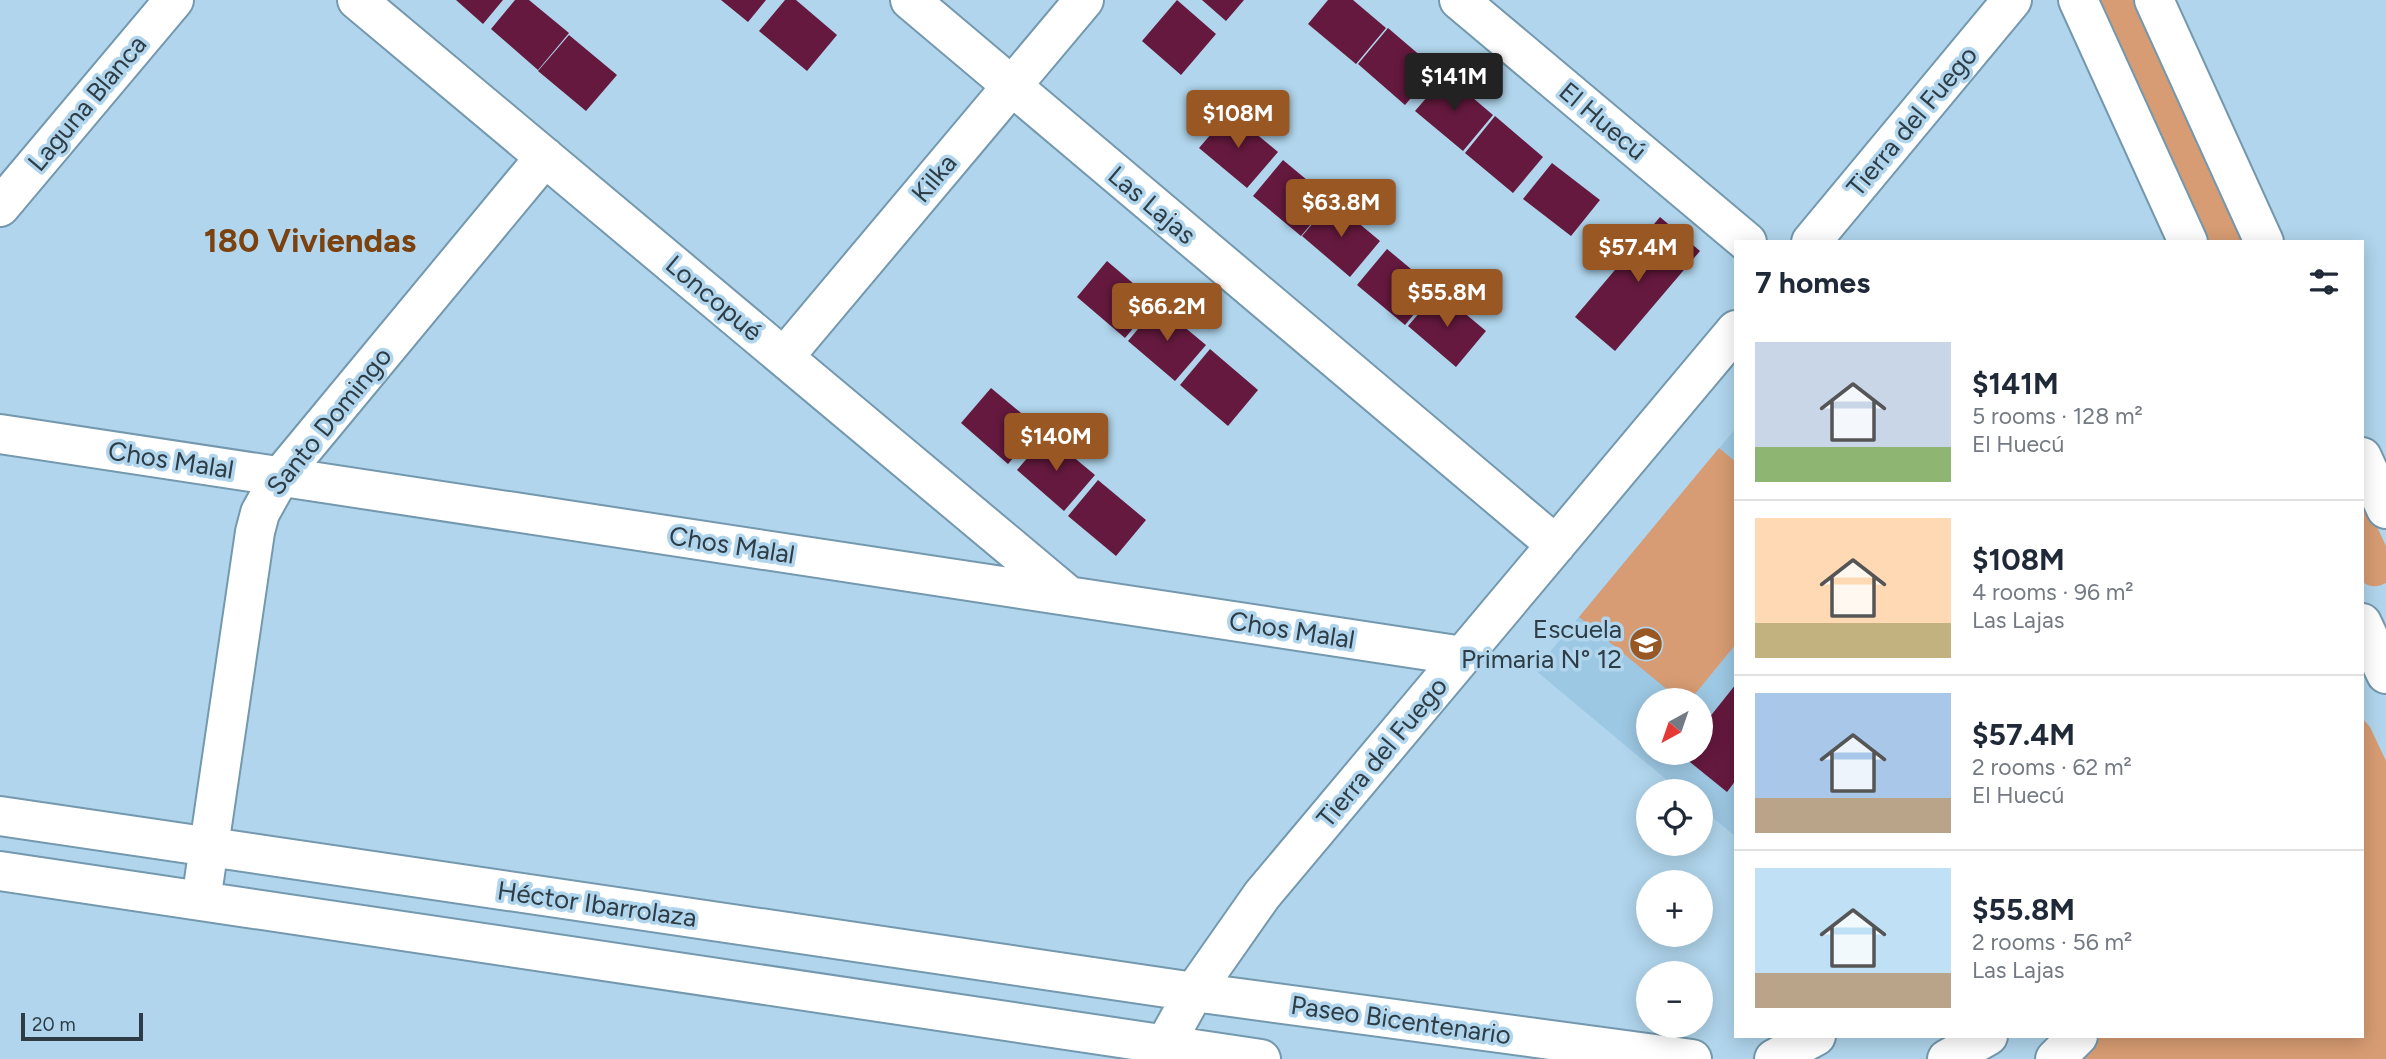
<!DOCTYPE html>
<html lang="en">
<head>
<meta charset="utf-8">
<style>
  body { margin:0; font-family:Figtree,sans-serif; background:#f6f6f7; color:#1f2937; height:100vh; display:flex; flex-direction:column; font-size:26px; white-space:nowrap }
  * { box-sizing:border-box; margin:0 }
  p { font-size:23px; color:#747a83 }
  .icon { flex:none; width:38px; height:38px; fill:none; stroke:currentColor; stroke-width:2; stroke-linecap:round; stroke-linejoin:round }
  .map { position:relative; flex:1; overflow:hidden }
  .drawer { position:absolute; left:1734px; top:240px; width:630px; height:798px; display:flex; flex-direction:column; background:#fff; border-radius:0px; box-shadow:0 4px 18px #0003 }
  .drawer>* { flex:none }
  .needle { width:46px; rotate:220deg }
  .tools { position:absolute; left:1636px; top:688px; display:grid; gap:14px }
  .tools a { display:grid; place-items:center; width:77px; height:77px; border-radius:50%; background:#fff; box-shadow:0 4px 18px #0003; font-size:35px }
  .scale { position:absolute; left:21px; bottom:18px; width:122px; box-sizing:border-box; padding-left:7px; border:4px solid #2d3c45; border-top:0; font-size:19px; line-height:24px; white-space:nowrap; color:#2d3c45; -webkit-text-stroke:5px #b0d5ec; paint-order:stroke }
  .price { position:absolute; translate:-50% -60px; padding:0 16px; border-radius:7px; background:#995724; color:#fff; font-size:23px; line-height:46px; filter:drop-shadow(0 2px 4px #0008) }
  .price::after { content:''; position:absolute; left:50%; top:42px; width:21px; height:16px; margin-left:-10px; background:inherit; clip-path:polygon(0 0,100% 0,50% 100%) }
  .price.selected { background:#222; color:#fff }
  ul { padding:0; list-style:none }
  li { display:flex; align-items:center; gap:21px; height:175px; padding:0 21px }
  li+li { border-top:2px solid #e0e1e3 }
  li span { display:grid; place-items:center; flex:none; width:196px; height:140px; border-radius:0px; color:#555 }
  li>.icon { margin-inline-start:auto }
  span .icon { width:84px; height:84px; fill:#fffc; stroke-width:1 }
  li b { font-size:30px }
  h2 { display:flex; justify-content:space-between; align-items:center; height:84px; padding:0 21px; font-size:30px }
  .map>svg:first-child { display:block }
</style>
</head>
<body>
<div class="map">
<svg width="2386" height="1059" viewBox="0 0 2386 1059">
  <rect width="100%" height="100%" fill="#b0d5ec"/>
  <!-- built -->
  <path fill="#9dc8e3" fill-rule="evenodd" d="M1736 428V837L1701 808V791H1680L1535 670ZM1648 700H1701V752H1648Z"/>
  <!-- green -->
  <path fill="#d79c73" d="M2095 0H2138L2248 241H2205Z
    M1719 448 1736 462V644L1690 700H1680L1579 617Z
    M2362 495 2386 546V583C2378 587 2370 588 2363 582Z
    M2363 719 2370 727 2386 761V1059H2077L2096 1036H2362Z"/>
  <!-- building -->
  <path fill="#65193e" d="M456 0H503L483 24Z
    M515 0H529L569 33 538 70 491 29Z
    M721 0H766L748 22Z
    M785 0H796L837 35 807 71 759 31Z
    M1177 0 1216 34 1181 75 1142 41Z
    M1202 0H1244L1226 21Z
    M1328 0H1353L1386 28 1356 64 1308 24Z
    M1388 28 1436 69 1405 105 1358 64Z
    M569 35 617 75 586 111 538 71Z
    M1446 75 1493 115 1463 151 1415 111Z
    M1230 112 1278 152 1247 188 1199 148Z
    M1495 116 1543 157 1513 193 1465 153Z
    M1283 160 1331 200 1301 236 1253 196Z
    M1552 163 1600 200 1571 236 1523 199Z
    M1332 201 1380 241 1350 277 1302 236Z
    M1660 217 1700 251 1615 351 1575 317Z
    M1387 249 1435 289 1405 325 1357 285Z
    M1107 261 1155 302 1125 338 1077 297Z
    M1438 291 1486 331 1456 367 1408 326Z
    M1158 305 1206 345 1175 381 1128 341Z
    M1210 349 1258 390 1228 426 1180 385Z
    M991 388 1039 428 1008 464 961 423Z
    M1047 435 1095 475 1064 511 1017 470Z
    M1098 480 1146 520 1116 556 1068 516Z
    M1736 684V780L1727 792 1680 754 1701 752V728Z"/>
  <g fill="none" stroke-linecap="round" stroke-linejoin="round">
    <!-- minor casing -->
    <g stroke="#7498ad" stroke-width="42">
      <path id="minor" d="M357 0 1069 596
        M910 0 1556 545
        M1459 0 1747 242
        M2078 0 2188 242
        M2154 0 2264 242
        M0 207 174 0
        M1811 242 2012 0
        M784 357 1084 0
        M0 434 1463 656
        M2362 457 2386 509
        M2362 623 2386 674
        M0 816 1194 992 1692 1059
        M0 871 1261 1059
        M201 901 255 532 260 513 280 477 545 157
        M1157 1059 1194 992 1262 895 1736 330
        M1774 1059 1816 1036
        M1947 1059 1988 1036
        M2055 1059 2078 1036"/>
    </g>
    <!-- minor -->
    <use href="#minor" stroke="#fff" stroke-width="38"/>
  </g>
  <!-- icons -->
  <defs>
    <g id="school-disc" transform="scale(1.75)"><circle r="9.5" fill="#995724" stroke="#b0d5ec"/><path d="M0-5L7-2L0 1L-7-2ZM-4 1L0 2.5L4 1V4Q0 6-4 4Z" fill="#fff"/></g>
  </defs>
  <g fill-rule="evenodd">
    <use href="#school-disc" x="1646" y="644"/>
  </g>
  <g text-anchor="middle" stroke-width="7" stroke-linejoin="round" paint-order="stroke">
    <!-- street labels -->
    <g font-size="26" fill="#2d3c45" stroke="#b0d5ec">
      <text transform="translate(87 103) rotate(-50)" y="9">Laguna Blanca</text>
      <text transform="translate(1603 121) rotate(40)" y="9">El Huecú</text>
      <text transform="translate(1912 121) rotate(-50)" y="9">Tierra del Fuego</text>
      <text transform="translate(934 178) rotate(-50)" y="9">Kilka</text>
      <text transform="translate(1152 205) rotate(40)" y="9">Las Lajas</text>
      <text transform="translate(714 298) rotate(40)" y="9">Loncopué</text>
      <text transform="translate(329 421) rotate(-51)" y="9">Santo Domingo</text>
      <text transform="translate(171 460) rotate(9)" y="9">Chos Malal</text>
      <text transform="translate(732 545) rotate(9)" y="9">Chos Malal</text>
      <text transform="translate(1292 630) rotate(9)" y="9">Chos Malal</text>
      <text transform="translate(1382 752) rotate(-50)" y="9">Tierra del Fuego</text>
      <text transform="translate(597 904) rotate(8)" y="9">Héctor Ibarrolaza</text>
      <text transform="translate(1401 1020) rotate(8)" y="9">Paseo Bicentenario</text>
    </g>
    <!-- poi labels -->
    <g font-size="26" fill="#2d3c45" stroke="#b0d5ec" text-anchor="end">
      <text x="1622" y="638">Escuela<tspan x="1622" dy="30">Primaria N° 12</tspan></text>
    </g>
    <!-- district labels -->
    <g font-size="33" font-weight="bold" fill="#7b410e" stroke="#b0d5ec">
      <text x="310" y="252">180 Viviendas</text>
    </g>
  </g>
</svg>
<div class="tools">
<a><svg class="needle" viewBox="-14 -14 28 28"><path d="M0-13l5 13h-10z" fill="#e53935"/><path d="M0 13l5-13h-10z" fill="#747a83"/></svg></a>
<a><svg class="icon" aria-label="locate" viewBox="0 0 24 24"><circle cx="12" cy="12" r="6"/><path d="M12 2v4M12 18v4M2 12h4M18 12h4"/></svg></a>
<a>+</a>
<a>−</a>
</div>
<div class="scale">20 m</div>
<b class="price selected" style="left:1454px;top:113px">$141M</b>
<b class="price" style="left:1238px;top:150px">$108M</b>
<b class="price" style="left:1341px;top:239px">$63.8M</b>
<b class="price" style="left:1638px;top:284px">$57.4M</b>
<b class="price" style="left:1447px;top:329px">$55.8M</b>
<b class="price" style="left:1167px;top:343px">$66.2M</b>
<b class="price" style="left:1056px;top:473px">$140M</b>
<section class="drawer">
<h2>7 homes<svg class="icon" aria-label="filters" viewBox="0 0 24 24"><path d="M4 7h16M4 17h16"/><circle cx="9" cy="7" r="2"/><circle cx="15" cy="17" r="2"/></svg></h2>
<ul>
<li><span style="background:linear-gradient(#c9d6e8 75%,#8fb573 0)"><svg class="icon" aria-label="home" viewBox="0 0 24 24"><path d="M3 11l9-7 9 7M6 9v11h12V9"/></svg></span><div><b>$141M</b><p>5 rooms · 128 m²</p><p>El Huecú</p></div></li>
<li><span style="background:linear-gradient(#ffd9b3 75%,#c2b280 0)"><svg class="icon" aria-label="home" viewBox="0 0 24 24"><path d="M3 11l9-7 9 7M6 9v11h12V9"/></svg></span><div><b>$108M</b><p>4 rooms · 96 m²</p><p>Las Lajas</p></div></li>
<li><span style="background:linear-gradient(#a9c7e8 75%,#b9a48a 0)"><svg class="icon" aria-label="home" viewBox="0 0 24 24"><path d="M3 11l9-7 9 7M6 9v11h12V9"/></svg></span><div><b>$57.4M</b><p>2 rooms · 62 m²</p><p>El Huecú</p></div></li>
<li><span style="background:linear-gradient(#bfe0f5 75%,#b9a48a 0)"><svg class="icon" aria-label="home" viewBox="0 0 24 24"><path d="M3 11l9-7 9 7M6 9v11h12V9"/></svg></span><div><b>$55.8M</b><p>2 rooms · 56 m²</p><p>Las Lajas</p></div></li>
</ul>
</section>
</div>
</body>
</html>
